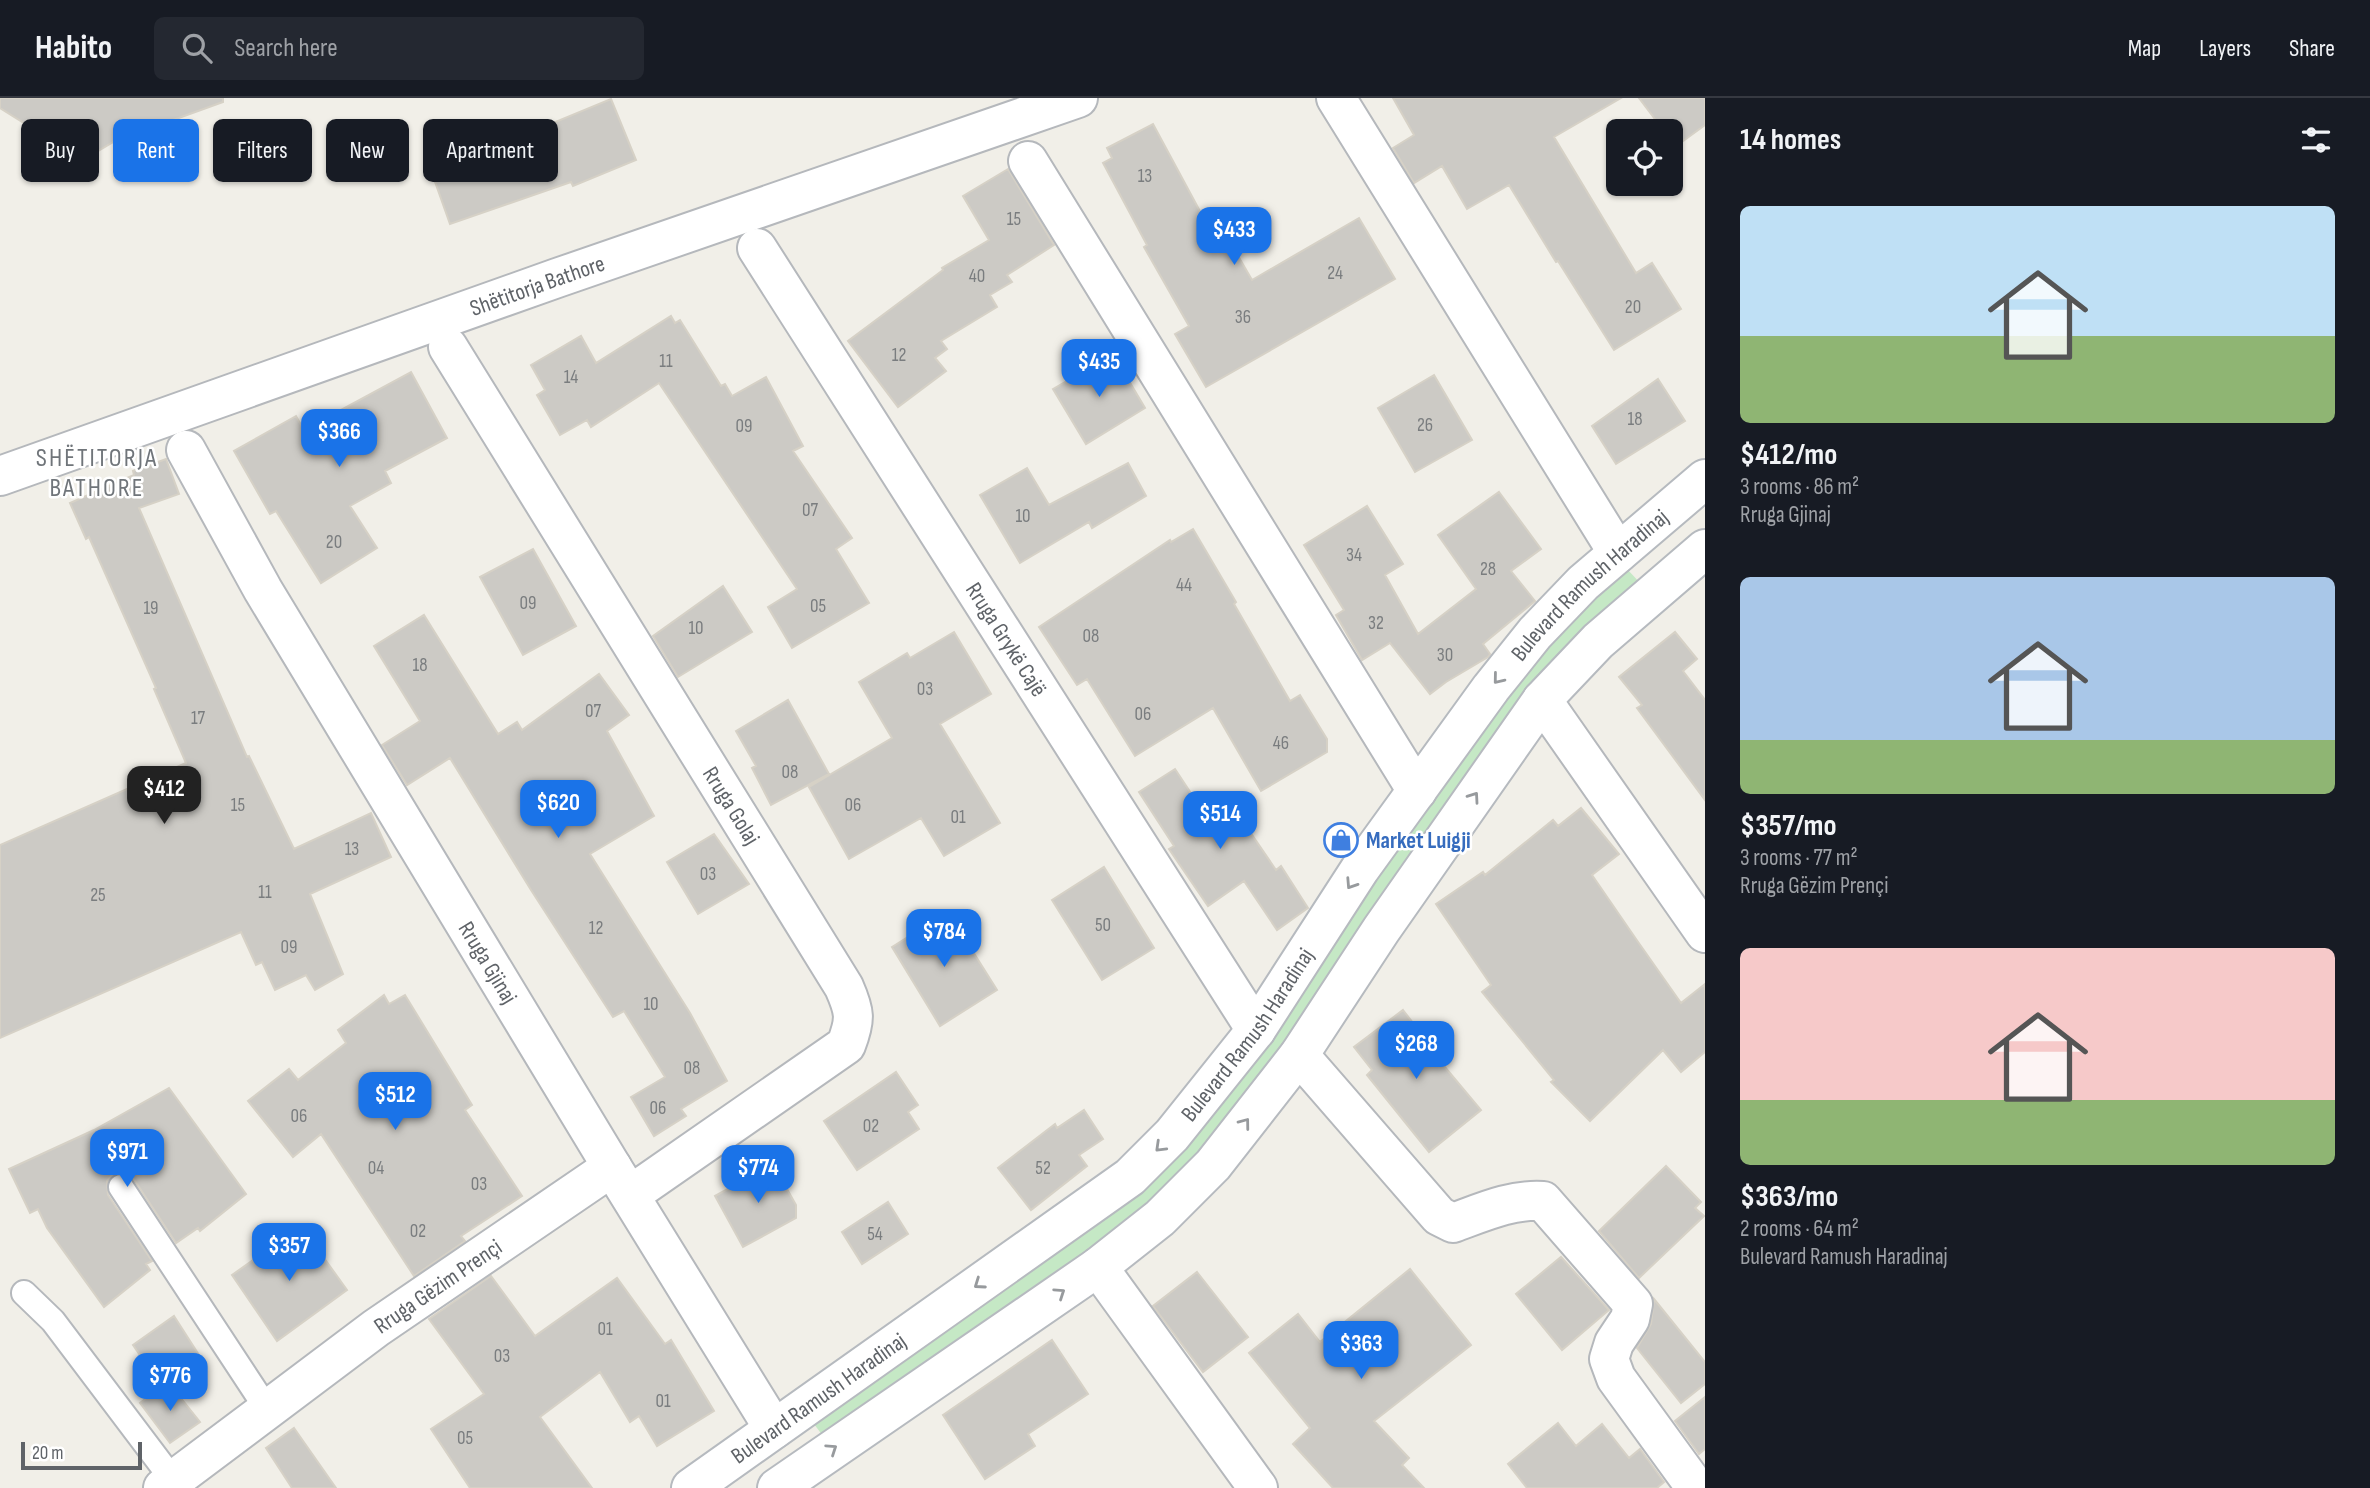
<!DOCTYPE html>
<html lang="en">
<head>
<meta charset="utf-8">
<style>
  body { margin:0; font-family:"Sofia Sans Condensed",sans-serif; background:#242831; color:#f1f3f6; height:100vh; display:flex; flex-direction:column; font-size:26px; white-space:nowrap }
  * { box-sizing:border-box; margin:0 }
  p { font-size:23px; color:#9ea1a6 }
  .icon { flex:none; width:38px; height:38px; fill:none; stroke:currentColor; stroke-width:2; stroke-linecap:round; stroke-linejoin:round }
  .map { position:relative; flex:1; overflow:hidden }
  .panel { display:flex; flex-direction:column; background:#171b24; width:665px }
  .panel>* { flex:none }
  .banner { position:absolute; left:21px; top:21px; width:665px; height:63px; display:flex; gap:14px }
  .controls { position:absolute; left:1606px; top:21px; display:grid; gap:14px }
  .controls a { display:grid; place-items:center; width:77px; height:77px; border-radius:10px; background:#171b24; box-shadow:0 2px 5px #0004; font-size:35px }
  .scale { position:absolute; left:21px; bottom:18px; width:121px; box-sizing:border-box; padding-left:7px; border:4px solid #5f6368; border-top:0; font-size:19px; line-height:24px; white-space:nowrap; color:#5f6368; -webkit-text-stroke:5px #fff; paint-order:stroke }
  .price { position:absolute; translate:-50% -60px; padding:0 16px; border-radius:14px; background:#1a73e8; color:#fff; font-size:23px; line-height:46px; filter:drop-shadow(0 2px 4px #0008) }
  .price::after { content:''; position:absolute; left:50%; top:42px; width:21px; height:16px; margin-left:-10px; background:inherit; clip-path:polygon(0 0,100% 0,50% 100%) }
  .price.on { background:#222; color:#fff }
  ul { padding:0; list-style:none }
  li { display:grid; align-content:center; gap:14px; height:371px; padding:0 35px }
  li span { display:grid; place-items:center; height:217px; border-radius:10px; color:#555 }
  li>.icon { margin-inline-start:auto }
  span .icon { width:126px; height:126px; fill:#fffc; stroke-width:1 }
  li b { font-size:30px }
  h2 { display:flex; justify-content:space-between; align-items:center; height:84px; padding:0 35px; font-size:30px }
  .tag { padding:0 24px; border-radius:10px; background:#171b24; box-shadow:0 2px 5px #0004; font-size:24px; line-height:63px }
  .tag.on { background:#1a73e8; color:#fff }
  header { display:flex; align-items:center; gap:42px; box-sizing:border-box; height:98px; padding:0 35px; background:#171b24; border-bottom:2px solid #363941 }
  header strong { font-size:33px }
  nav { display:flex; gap:38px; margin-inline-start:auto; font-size:24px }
  .search { width:490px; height:63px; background:#242831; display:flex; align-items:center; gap:18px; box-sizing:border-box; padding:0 24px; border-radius:10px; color:#9ea1a6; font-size:26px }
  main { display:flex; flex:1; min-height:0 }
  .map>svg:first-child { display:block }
</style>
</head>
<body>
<header>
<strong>Habito</strong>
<div class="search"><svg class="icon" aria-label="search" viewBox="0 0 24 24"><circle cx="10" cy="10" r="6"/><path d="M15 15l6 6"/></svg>Search here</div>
<nav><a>Map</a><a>Layers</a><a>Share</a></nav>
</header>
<main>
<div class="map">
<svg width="1705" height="1390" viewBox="0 0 1705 1390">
  <rect width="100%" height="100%" fill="#f1efe8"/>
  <!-- green -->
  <path fill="#c5e8c5" d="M1627 471 1642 487 1285 949 1166 1098 823 1338 811 1322 1040 1163 1361 799 1495 614 1550 546Z"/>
  <!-- building -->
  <path fill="#cccac5" stroke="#d6d1c6" stroke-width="2" d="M0 0H223V4L115 43 83 62 0 10Z
    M1393 0H1621L1554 39 1636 175 1652 165 1681 211 1614 252 1558 163 1556 164 1509 87 1467 111 1442 68 1414 85 1393 50 1414 37Z
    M1639 0H1705V27L1675 49 1671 44V33H1664Z
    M611 1 636 62 573 88 571 84 450 126 428 64 499 38 502 46Z
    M1153 26 1202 117 1211 111 1252 182 1359 120 1395 181 1206 289 1175 236 1189 228 1144 149 1147 147 1103 65 1112 60 1107 50Z
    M1008 71 1054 147 1007 177 1012 184 990 197 997 209 941 243 947 251 935 260 946 273 898 309 848 243 943 172 942 170 989 142 963 98Z
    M671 218 675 225 680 222 721 288 725 286 732 298 766 279 803 348 793 353 852 440 836 451 869 505 792 550 768 509 797 491 659 285 591 329 587 322 560 337 537 297 545 292 531 267 581 238 596 265Z
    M1113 256 1145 310 1086 346 1053 291Z
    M411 274 447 340 385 373 391 385 350 408 377 450 321 485 276 413 270 416 234 353 296 318 304 332Z
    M1434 277 1472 342 1415 374 1378 310Z
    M1658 281 1685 323 1616 366 1592 328Z
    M166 361 179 396 139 410 247 659 249 658 294 751 371 715 391 759 310 796 343 876 315 892 306 877 275 892 262 864 256 867 241 834 0 940V747L186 665 154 591 156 590 89 439 86 441 70 405 134 377 133 373Z
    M1128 365 1146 398 1092 430 1089 424 1020 465 980 397 1027 370 1049 407Z
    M1499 394 1541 451 1511 473 1535 503 1483 546 1490 556 1488 559 1446 584 1430 596 1390 545 1362 562 1336 517 1344 512 1304 447 1367 408 1403 466 1385 477 1418 536 1476 491 1438 437Z
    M1193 431 1236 504 1234 506 1290 603 1300 597 1327 641V654L1261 693 1213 610 1135 658 1087 581 1077 587 1039 529 1170 442 1171 444Z
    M533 451 576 528 523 557 480 479Z
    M723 488 752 534 678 579 653 538Z
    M424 517 498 636 517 624 522 632 599 576 629 617 607 633 654 718 590 756 690 915 727 983 681 1011 686 1018 654 1038 631 999 665 979 624 913 613 919 531 792 450 660 407 687 382 647 420 623 374 548Z
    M954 534 991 596 940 626 1000 725 944 758 921 720 849 761 809 689 892 640 859 584 907 555 910 560Z
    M1675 534 1697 561 1683 573 1705 602V702L1637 610 1642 607 1619 579Z
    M788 602 829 676 771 707 752 670 756 668 736 633Z
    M1175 671 1210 724 1233 709 1276 772 1281 768 1308 810 1277 832 1244 783 1208 808 1169 751 1174 748 1139 694Z
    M1581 710 1619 756 1592 777 1636 841 1681 905 1705 886V954L1681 974 1663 952 1590 1023 1551 984 1554 982 1482 894 1491 887 1436 806 1483 774 1485 777 1553 722 1558 728Z
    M714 736 749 786 698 816 667 764Z
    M1104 769 1154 850 1102 882 1052 802Z
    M948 814 997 892 940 928 892 849Z
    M384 897 389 906 405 897 472 1007 465 1012 522 1098 461 1138 465 1143 414 1178 321 1036 293 1059 248 1003 289 971 298 982 346 945 338 932Z
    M1403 912 1440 960 1439 962 1481 1012 1429 1054 1367 977 1372 972 1354 949Z
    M896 974 918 1007 908 1014 919 1031 857 1072 824 1023Z
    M169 990 246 1096 200 1133 198 1130 176 1145 133 1080 121 1074 112 1077 107 1083 108 1097 152 1163 146 1166 150 1172 104 1209 47 1130 38 1111 30 1115 9 1071 94 1032Z
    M1084 1012 1103 1041 1079 1057 1087 1068 1031 1112 998 1070 1055 1026 1057 1030Z
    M773 1066 796 1107V1120L743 1149 715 1098Z
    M1666 1068 1701 1104 1695 1110 1704 1118 1639 1180 1599 1133Z
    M888 1104 908 1136 862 1166 842 1134Z
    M301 1128 347 1192 277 1243 232 1177Z
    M1561 1159 1609 1212 1562 1252 1516 1196Z
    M1410 1171 1471 1247 1374 1323 1409 1360 1402 1367 1424 1390H1333L1293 1346 1310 1330 1249 1255 1298 1216 1320 1244Z
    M1197 1174 1248 1239 1203 1274 1153 1208Z
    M491 1178 535 1238 617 1180 665 1246 671 1242 714 1313 657 1348 639 1318 630 1324 600 1274 540 1319 592 1390H470L431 1331 484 1296 429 1221Z
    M1654 1201 1705 1264V1286L1681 1305 1637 1250 1651 1226Z
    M174 1218 199 1257 159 1285 133 1247Z
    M1052 1242 1088 1296 1028 1336 1035 1348 985 1381 943 1317Z
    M168 1284 200 1324 170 1345 140 1305Z
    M1705 1299V1351L1699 1356 1675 1323Z
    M1558 1325 1576 1348 1602 1326 1629 1360 1640 1351 1664 1384 1657 1390H1527L1508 1366Z
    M294 1330 336 1390H292L266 1350Z"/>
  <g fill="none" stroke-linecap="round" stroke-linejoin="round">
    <!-- lane casing -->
    <g stroke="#b5b8bc" stroke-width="28">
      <path id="lane" d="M121 1089 267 1311
        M24 1195 53 1223 173 1382"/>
    </g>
    <!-- street casing -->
    <g stroke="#b5b8bc" stroke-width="42">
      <g id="street">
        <path d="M1336 0 1618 455"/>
        <path d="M1028 63 1417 693"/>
        <path id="s1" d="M757 150 1256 932"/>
        <path id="s2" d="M448 249 844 889C855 914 856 921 846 947L630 1097"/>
        <path id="s3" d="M186 352 263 492 612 1069 774 1331"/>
        <path id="s4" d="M0 378 557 180 1078 0"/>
        <path d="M1542 602 1705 835"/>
        <path d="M1299 957 1439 1118 1453 1125C1483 1114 1511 1101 1543 1103L1633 1206 1630 1221 1614 1245 1609 1261 1616 1280 1696 1390"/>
        <path d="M1098 1169 1258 1390"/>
        <path id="s5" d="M163 1390 376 1230 612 1069"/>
      </g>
    </g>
    <!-- secondary casing -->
    <g stroke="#b6babf" stroke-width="42">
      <g id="secondary">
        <path id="s6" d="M691 1390 1130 1079 1172 1037 1256 932 1360 771 1491 590 1535 535 1583 485 1705 381"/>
        <path d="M777 1390 1098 1169 1160 1120 1213 1067 1299 957 1381 832 1542 602 1598 543 1705 451"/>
      </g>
    </g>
    <!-- lane -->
    <use href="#lane" stroke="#fff" stroke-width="24"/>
    <!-- street -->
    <use href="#street" stroke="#fff" stroke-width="38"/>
    <!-- secondary -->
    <use href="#secondary" stroke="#fff" stroke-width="38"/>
  </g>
  <!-- one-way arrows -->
  <defs><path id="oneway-chevron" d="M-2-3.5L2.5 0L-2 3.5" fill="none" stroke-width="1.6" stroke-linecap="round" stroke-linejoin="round" transform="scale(1.75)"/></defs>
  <g stroke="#979a9d">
    <use href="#oneway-chevron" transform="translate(1498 581) rotate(129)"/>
    <use href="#oneway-chevron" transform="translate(1474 699) rotate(-55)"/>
    <use href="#oneway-chevron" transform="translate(1351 786) rotate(123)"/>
    <use href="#oneway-chevron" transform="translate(1245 1025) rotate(-53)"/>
    <use href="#oneway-chevron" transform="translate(1160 1049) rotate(136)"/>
    <use href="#oneway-chevron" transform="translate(979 1186) rotate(145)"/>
    <use href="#oneway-chevron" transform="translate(1060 1195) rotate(-34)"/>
    <use href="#oneway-chevron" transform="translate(832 1351) rotate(-34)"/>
  </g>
  <!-- icons -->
  <defs>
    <g id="shop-ring" transform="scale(1.75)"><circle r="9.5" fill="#fff" stroke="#3f7fe0" stroke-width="1.5"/><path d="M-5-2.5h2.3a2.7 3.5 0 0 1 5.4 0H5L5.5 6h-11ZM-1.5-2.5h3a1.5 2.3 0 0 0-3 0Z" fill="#3f7fe0"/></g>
  </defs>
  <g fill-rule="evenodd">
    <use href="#shop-ring" x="1341" y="742"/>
  </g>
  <g text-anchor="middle" stroke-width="5" stroke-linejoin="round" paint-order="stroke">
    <!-- number labels -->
    <g font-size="19" fill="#7a7d7f">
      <text x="1145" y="84">13</text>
      <text x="1014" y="127">15</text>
      <text x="1335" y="181">24</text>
      <text x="977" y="184">40</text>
      <text x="1633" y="215">20</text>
      <text x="1243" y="225">36</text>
      <text x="899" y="263">12</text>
      <text x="666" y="269">11</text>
      <text x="571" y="285">14</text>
      <text x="1635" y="327">18</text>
      <text x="1425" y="333">26</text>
      <text x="744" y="334">09</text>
      <text x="810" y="418">07</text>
      <text x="1023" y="424">10</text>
      <text x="334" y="450">20</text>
      <text x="1354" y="463">34</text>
      <text x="1488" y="477">28</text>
      <text x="1184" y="493">44</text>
      <text x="528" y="511">09</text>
      <text x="818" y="514">05</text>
      <text x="151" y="516">19</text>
      <text x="1376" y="531">32</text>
      <text x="696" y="536">10</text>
      <text x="1091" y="544">08</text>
      <text x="1445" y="563">30</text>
      <text x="420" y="573">18</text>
      <text x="925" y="597">03</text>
      <text x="593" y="619">07</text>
      <text x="1143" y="622">06</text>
      <text x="198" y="626">17</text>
      <text x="1281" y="651">46</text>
      <text x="790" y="680">08</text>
      <text x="238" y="713">15</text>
      <text x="853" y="713">06</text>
      <text x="958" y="725">01</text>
      <text x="352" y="757">13</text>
      <text x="708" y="782">03</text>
      <text x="265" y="800">11</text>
      <text x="98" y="803">25</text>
      <text x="1103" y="833">50</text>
      <text x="596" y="836">12</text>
      <text x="289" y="855">09</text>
      <text x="651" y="912">10</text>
      <text x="692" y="976">08</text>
      <text x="658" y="1016">06</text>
      <text x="299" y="1024">06</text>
      <text x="871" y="1034">02</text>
      <text x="376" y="1076">04</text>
      <text x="1043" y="1076">52</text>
      <text x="479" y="1092">03</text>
      <text x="418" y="1139">02</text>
      <text x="875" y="1142">54</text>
      <text x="605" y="1237">01</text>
      <text x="502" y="1264">03</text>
      <text x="663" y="1309">01</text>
      <text x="465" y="1346">05</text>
    </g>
    <!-- street labels -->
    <g font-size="23" fill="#5f6368" stroke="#fff">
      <text dy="8" stroke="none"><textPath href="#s4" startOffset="570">Shëtitorja Bathore</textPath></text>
      <text dy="8" stroke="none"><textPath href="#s6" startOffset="1290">Bulevard Ramush Haradinaj</textPath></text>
      <text dy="8" stroke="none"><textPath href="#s1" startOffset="464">Rruga Grykë Cajë</textPath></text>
      <text dy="8" stroke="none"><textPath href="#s2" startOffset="539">Rruga Golaj</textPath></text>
      <text dy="8" stroke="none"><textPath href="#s3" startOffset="595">Rruga Gjinaj</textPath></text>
      <text dy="8" stroke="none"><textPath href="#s6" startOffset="723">Bulevard Ramush Haradinaj</textPath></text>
      <text dy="8" stroke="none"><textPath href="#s5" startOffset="341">Rruga Gëzim Prençi</textPath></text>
      <text dy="8" stroke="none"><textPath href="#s6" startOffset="156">Bulevard Ramush Haradinaj</textPath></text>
    </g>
    <!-- shop labels -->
    <g font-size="23" font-weight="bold" fill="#366cbe" stroke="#fff" text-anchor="start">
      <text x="1366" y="750">Market Luigji</text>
    </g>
    <!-- quarter labels -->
    <g font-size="26" letter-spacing="2" fill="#70757a" stroke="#fff">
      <text x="97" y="368">SHËTITORJA<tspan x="97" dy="30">BATHORE</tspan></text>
    </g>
  </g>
</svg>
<div class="controls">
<a><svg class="icon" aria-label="locate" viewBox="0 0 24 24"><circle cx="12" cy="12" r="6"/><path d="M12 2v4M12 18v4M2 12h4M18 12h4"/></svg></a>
</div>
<div class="scale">20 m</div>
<b class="price" style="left:1234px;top:169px">$433</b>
<b class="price" style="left:1099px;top:301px">$435</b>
<b class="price" style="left:339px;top:371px">$366</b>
<b class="price on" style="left:164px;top:728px">$412</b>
<b class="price" style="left:558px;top:742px">$620</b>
<b class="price" style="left:1220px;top:753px">$514</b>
<b class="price" style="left:944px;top:871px">$784</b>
<b class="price" style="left:1416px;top:983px">$268</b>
<b class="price" style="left:395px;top:1034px">$512</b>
<b class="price" style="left:127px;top:1091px">$971</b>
<b class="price" style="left:758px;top:1107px">$774</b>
<b class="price" style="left:289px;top:1185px">$357</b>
<b class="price" style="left:1361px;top:1283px">$363</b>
<b class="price" style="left:170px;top:1315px">$776</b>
<div class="banner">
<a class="tag">Buy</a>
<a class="tag on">Rent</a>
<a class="tag">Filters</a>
<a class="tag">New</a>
<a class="tag">Apartment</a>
</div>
</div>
<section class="panel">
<h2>14 homes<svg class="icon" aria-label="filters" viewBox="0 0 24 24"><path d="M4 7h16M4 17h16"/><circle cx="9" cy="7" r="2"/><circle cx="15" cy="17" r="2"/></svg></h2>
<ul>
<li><span style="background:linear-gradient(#bfe0f5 60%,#8fb573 0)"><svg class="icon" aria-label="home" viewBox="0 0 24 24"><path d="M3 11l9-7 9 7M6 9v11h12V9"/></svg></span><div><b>$412/mo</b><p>3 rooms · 86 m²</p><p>Rruga Gjinaj</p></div></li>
<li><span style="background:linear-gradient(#a9c7e8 75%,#8fb573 0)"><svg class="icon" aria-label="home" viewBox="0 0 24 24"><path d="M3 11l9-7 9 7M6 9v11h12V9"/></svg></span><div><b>$357/mo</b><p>3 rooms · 77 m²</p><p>Rruga Gëzim Prençi</p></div></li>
<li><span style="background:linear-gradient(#f6c9c9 70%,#8fb573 0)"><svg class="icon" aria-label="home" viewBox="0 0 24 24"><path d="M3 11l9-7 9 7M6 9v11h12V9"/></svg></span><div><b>$363/mo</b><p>2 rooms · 64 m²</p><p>Bulevard Ramush Haradinaj</p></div></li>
</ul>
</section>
</main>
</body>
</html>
